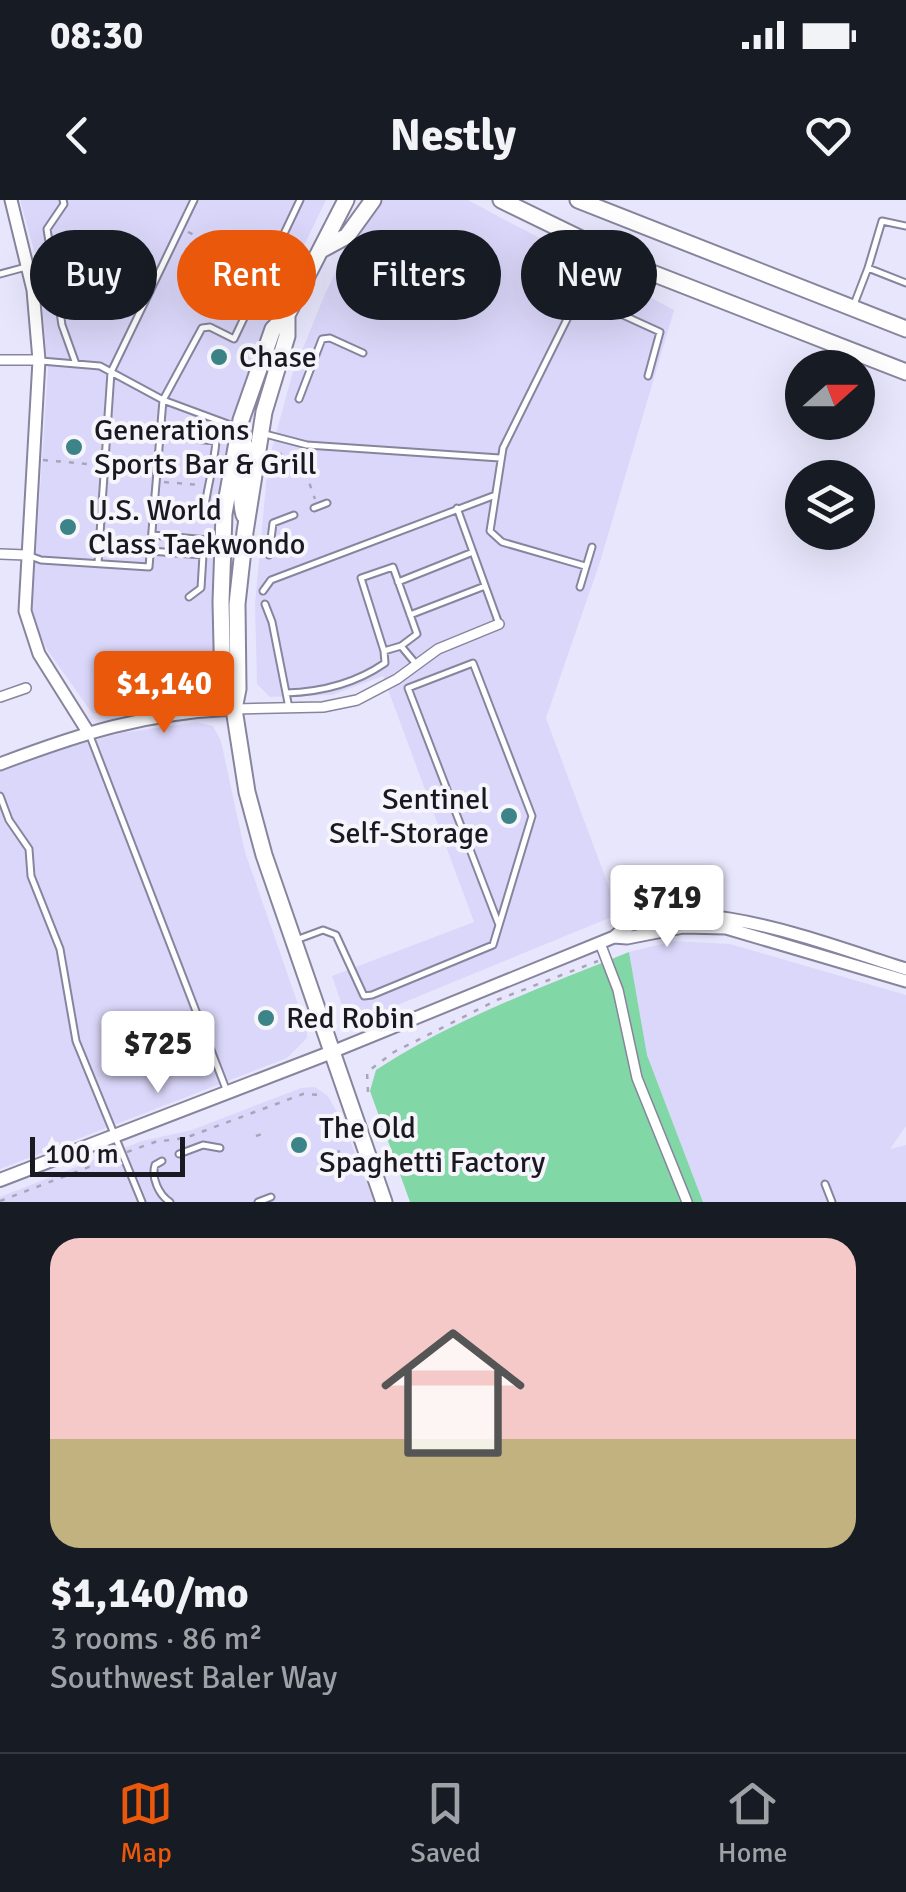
<!DOCTYPE html>
<html lang="en">
<head>
<meta charset="utf-8">
<style>
  body { margin:0; font-family:Signika,sans-serif; background:#20242c; color:#f1f3f6; height:100vh; display:flex; flex-direction:column; font-size:38px; white-space:nowrap }
  * { box-sizing:border-box; margin:0 }
  p { font-size:32px; color:#9ea1a6 }
  .icon { flex:none; width:55px; height:55px; fill:none; stroke:currentColor; stroke-width:2; stroke-linecap:round; stroke-linejoin:round }
  .map { position:relative; height:1002px; overflow:hidden }
  .details { display:flex; flex-direction:column; background:#171b24; flex:1 }
  .details>* { flex:none }
  .top-card { position:absolute; left:30px; top:30px; width:848px; height:90px; display:flex; gap:20px }
  .needle { width:65px; rotate:69deg }
  .buttons { position:absolute; left:785px; top:150px; display:grid; gap:20px }
  .buttons a { display:grid; place-items:center; width:90px; height:90px; border-radius:50%; background:#171b24; box-shadow:0 10px 40px #0002; font-size:50px }
  .scale { position:absolute; left:30px; bottom:25px; width:155px; box-sizing:border-box; padding-left:10px; border:5px solid #1a1922; border-top:0; font-size:28px; line-height:35px; white-space:nowrap; color:#1a1922; -webkit-text-stroke:8px #f6f5fb; paint-order:stroke }
  .price { position:absolute; translate:-50% -85px; padding:0 22px; border-radius:10px; background:#fff; color:#222; font-size:32px; line-height:65px; filter:drop-shadow(0 2px 5px #0008) }
  .price::after { content:''; position:absolute; left:50%; top:60px; width:30px; height:22px; margin-left:-15px; background:inherit; clip-path:polygon(0 0,100% 0,50% 100%) }
  .price.current { background:#ea580c; color:#fff }
  ul { padding:0; list-style:none }
  li { display:grid; align-content:center; gap:20px; height:530px; padding:0 50px }
  li span { display:grid; place-items:center; height:310px; border-radius:30px; color:#555 }
  li>.icon { margin-inline-start:auto }
  span .icon { width:180px; height:180px; fill:#fffc; stroke-width:1 }
  li b { font-size:42px }
  .chip { padding:0 35px; border-radius:45px; background:#171b24; box-shadow:0 10px 40px #0002; font-size:35px; line-height:90px }
  .chip.current { background:#ea580c; color:#fff }
  .status { display:flex; justify-content:space-between; align-items:center; height:70px; padding:0 50px; background:#171b24; direction:ltr }
  .status svg { height:28px; fill:currentColor }
  header { display:flex; justify-content:space-between; align-items:center; height:130px; padding:0 50px; background:#171b24; font-size:45px; font-weight:700 }
  .tab-bar { display:flex; justify-content:space-around; align-items:center; height:140px; border-top:2px solid #363941; background:#171b24; font-size:28px; color:#9ea1a6 }
  .tab-bar a { display:grid; justify-items:center; gap:5px }
  .tab-bar .current { color:#ea580c }
  .map>svg:first-child { display:block }
</style>
</head>
<body>
<div class="status"><b>08:30</b><svg viewBox="0 0 49 12"><path d="M0 12V9h3v3zM5 12V6h3v6zM10 12V3h3v9zM15 12V0h3v12zM26 1h20v11H26zM47 4h2v5h-2z"/></svg></div>
<header><svg class="icon" aria-label="back" viewBox="0 0 24 24"><path d="M15 5l-7 7 7 7"/></svg>Nestly<svg class="icon" aria-label="heart" viewBox="0 0 24 24"><path d="M12 20l-8-8c-3-5 5-10 8-4 3-6 11-1 8 4z"/></svg></header>
<div class="map">
<svg width="906" height="1002" viewBox="0 0 906 1002">
  <rect width="100%" height="100%" fill="#e8e6fc"/>
  <!-- built -->
  <path fill="#dbd7fa" d="M20 0H326L274 108 256 155 228 262 214 362 213 486 206 498 135 506 111 514 92 513 46 448 37 429 32 409 48 170 39 68Z
    M371 0H468L674 110 600 362 546 518 619 714 361 820 352 819 344 811 332 776 474 722 383 476 332 495 270 497 257 484 255 404 268 263 292 175 325 94Z
    M197 522 213 526 221 541 245 652 307 830V838L287 858 0 969V572L65 548 121 533Z
    M674 741 730 744 906 795V926L890 949 906 945V1002H703L647 855 629 752Z
    M315 887 328 896 344 925 374 1002H0V997L142 941 192 930 301 888Z"/>
  <!-- green -->
  <path fill="#81d7a5" d="M629 752 647 855 703 1002H410L370 891 376 870C454 819 542 787 629 752Z"/>
  <g fill="none" stroke-linecap="round" stroke-linejoin="round">
    <!-- service casing -->
    <g stroke="#87849d" stroke-width="9">
      <path id="service" d="M63 0 64 4 47 29 62 125 76 164
        M868 68 882 21 906 26
        M0 74 26 67
        M853 107 868 68 906 83
        M41 161 100 166 163 200 236 227
        M299 199 322 139 330 138 363 153
        M265 234 307 245 500 258
        M160 236 216 241C214 267 207 287 204 313L185 312
        M314 308 327 303
        M457 308 499 424
        M152 335 219 341
        M150 351 203 355 201 388 189 397
        M269 355 273 323 294 315
        M30 356 41 360 149 367 163 200 202 128 210 127 234 139 300 0
        M98 363 111 172 194 0
        M585 366 502 342 490 331 503 248 579 95 660 132 648 176
        M398 382 473 352
        M580 387 592 347
        M263 391 271 380 493 296
        M265 404 272 422 289 508
        M410 415 485 386
        M401 446 384 451 361 378 393 367 417 434 401 446 416 464
        M286 493C320 492 356 483 385 463L384 451
        M90 536 226 889
        M0 596 9 620 29 649 31 676 60 749 76 841 142 1002
        M296 740 323 730 336 735 364 796 372 795 493 745 532 616 473 463 408 488 499 725
        M179 954 203 945 220 948
        M162 961 155 965C151 978 159 995 170 1002
        M825 984 832 1002
        M258 1002 271 997"/>
    </g>
    <!-- minor casing -->
    <g stroke="#87849d" stroke-width="12">
      <path id="minor" d="M0 160H39
        M0 354 26 355
        M0 497 26 488
        M234 509 323 507 357 500 397 479 438 449 499 424
        M600 743 618 790 637 878 687 1002"/>
    </g>
    <!-- tertiary casing -->
    <g stroke="#87849d" stroke-width="15">
      <path id="tertiary" d="M11 0 33 90 39 160 25 411 39 454 88 532
        M0 564C82 533 145 513 234 509
        M614 737 627 738 683 727 726 728 906 781
        M332 852 614 737C672 680 838 749 906 769"/>
    </g>
    <!-- secondary casing -->
    <g stroke="#87849d" stroke-width="16">
      <path id="secondary" d="M0 980 332 852"/>
    </g>
    <!-- trunk casing -->
    <g stroke="#87849d" stroke-width="19">
      <path id="trunk" d="M501 0 647 71 906 172
        M578 0 906 129
        M323 49 347 36 373 0
        M287 115V136L264 212 245 332 237 404 238 489 234 509 247 592 264 655 384 1002
        M240 229C252 256 236 286 244 315
        M234 509 223 489 221 402 224 314 241 220 273 129 287 115 346 0"/>
    </g>
    <!-- path -->
    <path stroke="#a7a6b8" stroke-width="2.5" stroke-dasharray="5 8" stroke-linecap="butt" d="M188 32 258 66
      M274 74 286 80
      M277 255 285 253 300 257 315 299
      M43 260 99 265
      M112 265 149 268
      M164 282 200 285
      M368 892 367 872 394 852 497 800 598 761
      M256 936 265 933
      M127 952 155 942 185 938 303 894 322 895
      M324 957 340 951
      M0 1001 115 957"/>
    <!-- service -->
    <use href="#service" stroke="#fff" stroke-width="5"/>
    <!-- minor -->
    <use href="#minor" stroke="#fff" stroke-width="9"/>
    <!-- tertiary -->
    <use href="#tertiary" stroke="#fff" stroke-width="11"/>
    <!-- secondary -->
    <use href="#secondary" stroke="#fff" stroke-width="12"/>
    <!-- trunk -->
    <use href="#trunk" stroke="#fff" stroke-width="15"/>
  </g>
  <!-- markers -->
  <g fill="#3c8487" stroke="#f6f5fb" stroke-width="4">
    <circle cx="219" cy="157" r="10"/>
    <circle cx="74" cy="247" r="10"/>
    <circle cx="68" cy="327" r="10"/>
    <circle cx="509" cy="616" r="10"/>
    <circle cx="266" cy="818" r="10"/>
    <circle cx="299" cy="945" r="10"/>
  </g>
  <g text-anchor="middle" stroke-width="8" stroke-linejoin="round" paint-order="stroke">
    <!-- poi labels -->
    <g font-size="30" fill="#1a1922" stroke="#f6f5fb" text-anchor="start">
      <text x="239" y="167">Chase</text>
      <text x="94" y="240">Generations<tspan x="94" dy="34">Sports Bar &amp; Grill</tspan></text>
      <text x="88" y="320">U.S. World<tspan x="88" dy="34">Class Taekwondo</tspan></text>
      <text x="489" y="609" text-anchor="end">Sentinel<tspan x="489" dy="34">Self-Storage</tspan></text>
      <text x="286" y="828">Red Robin</text>
      <text x="319" y="938">The Old<tspan x="319" dy="34">Spaghetti Factory</tspan></text>
    </g>
  </g>
</svg>
<div class="buttons">
<a><svg class="needle" viewBox="-14 -14 28 28"><path d="M0-13l5 13h-10z" fill="#e53935"/><path d="M0 13l5-13h-10z" fill="#9ea1a6"/></svg></a>
<a><svg class="icon" aria-label="layers" viewBox="0 0 24 24"><path d="M12 4l9 5-9 5-9-5zM3 14l9 5 9-5"/></svg></a>
</div>
<div class="scale">100 m</div>
<b class="price current" style="left:164px;top:536px">$1,140</b>
<b class="price" style="left:667px;top:750px">$719</b>
<b class="price" style="left:158px;top:896px">$725</b>
<div class="top-card">
<a class="chip">Buy</a>
<a class="chip current">Rent</a>
<a class="chip">Filters</a>
<a class="chip">New</a>
</div>
</div>
<section class="details">
<ul>
<li><span style="background:linear-gradient(#f6c9c9 65%,#c2b280 0)"><svg class="icon" aria-label="home" viewBox="0 0 24 24"><path d="M3 11l9-7 9 7M6 9v11h12V9"/></svg></span><div><b>$1,140/mo</b><p>3 rooms · 86 m²</p><p>Southwest Baler Way</p></div></li>
</ul>
</section>
<nav class="tab-bar">
<a class="current"><svg class="icon" aria-label="map" viewBox="0 0 24 24"><path d="M3 6l6-2 6 2 6-2v14l-6 2-6-2-6 2zM9 4v14M15 6v14"/></svg>Map</a>
<a><svg class="icon" aria-label="saved" viewBox="0 0 24 24"><path d="M7 4h10v16l-5-4-5 4z"/></svg>Saved</a>
<a><svg class="icon" aria-label="home" viewBox="0 0 24 24"><path d="M3 11l9-7 9 7M6 9v11h12V9"/></svg>Home</a>
</nav>
</body>
</html>
